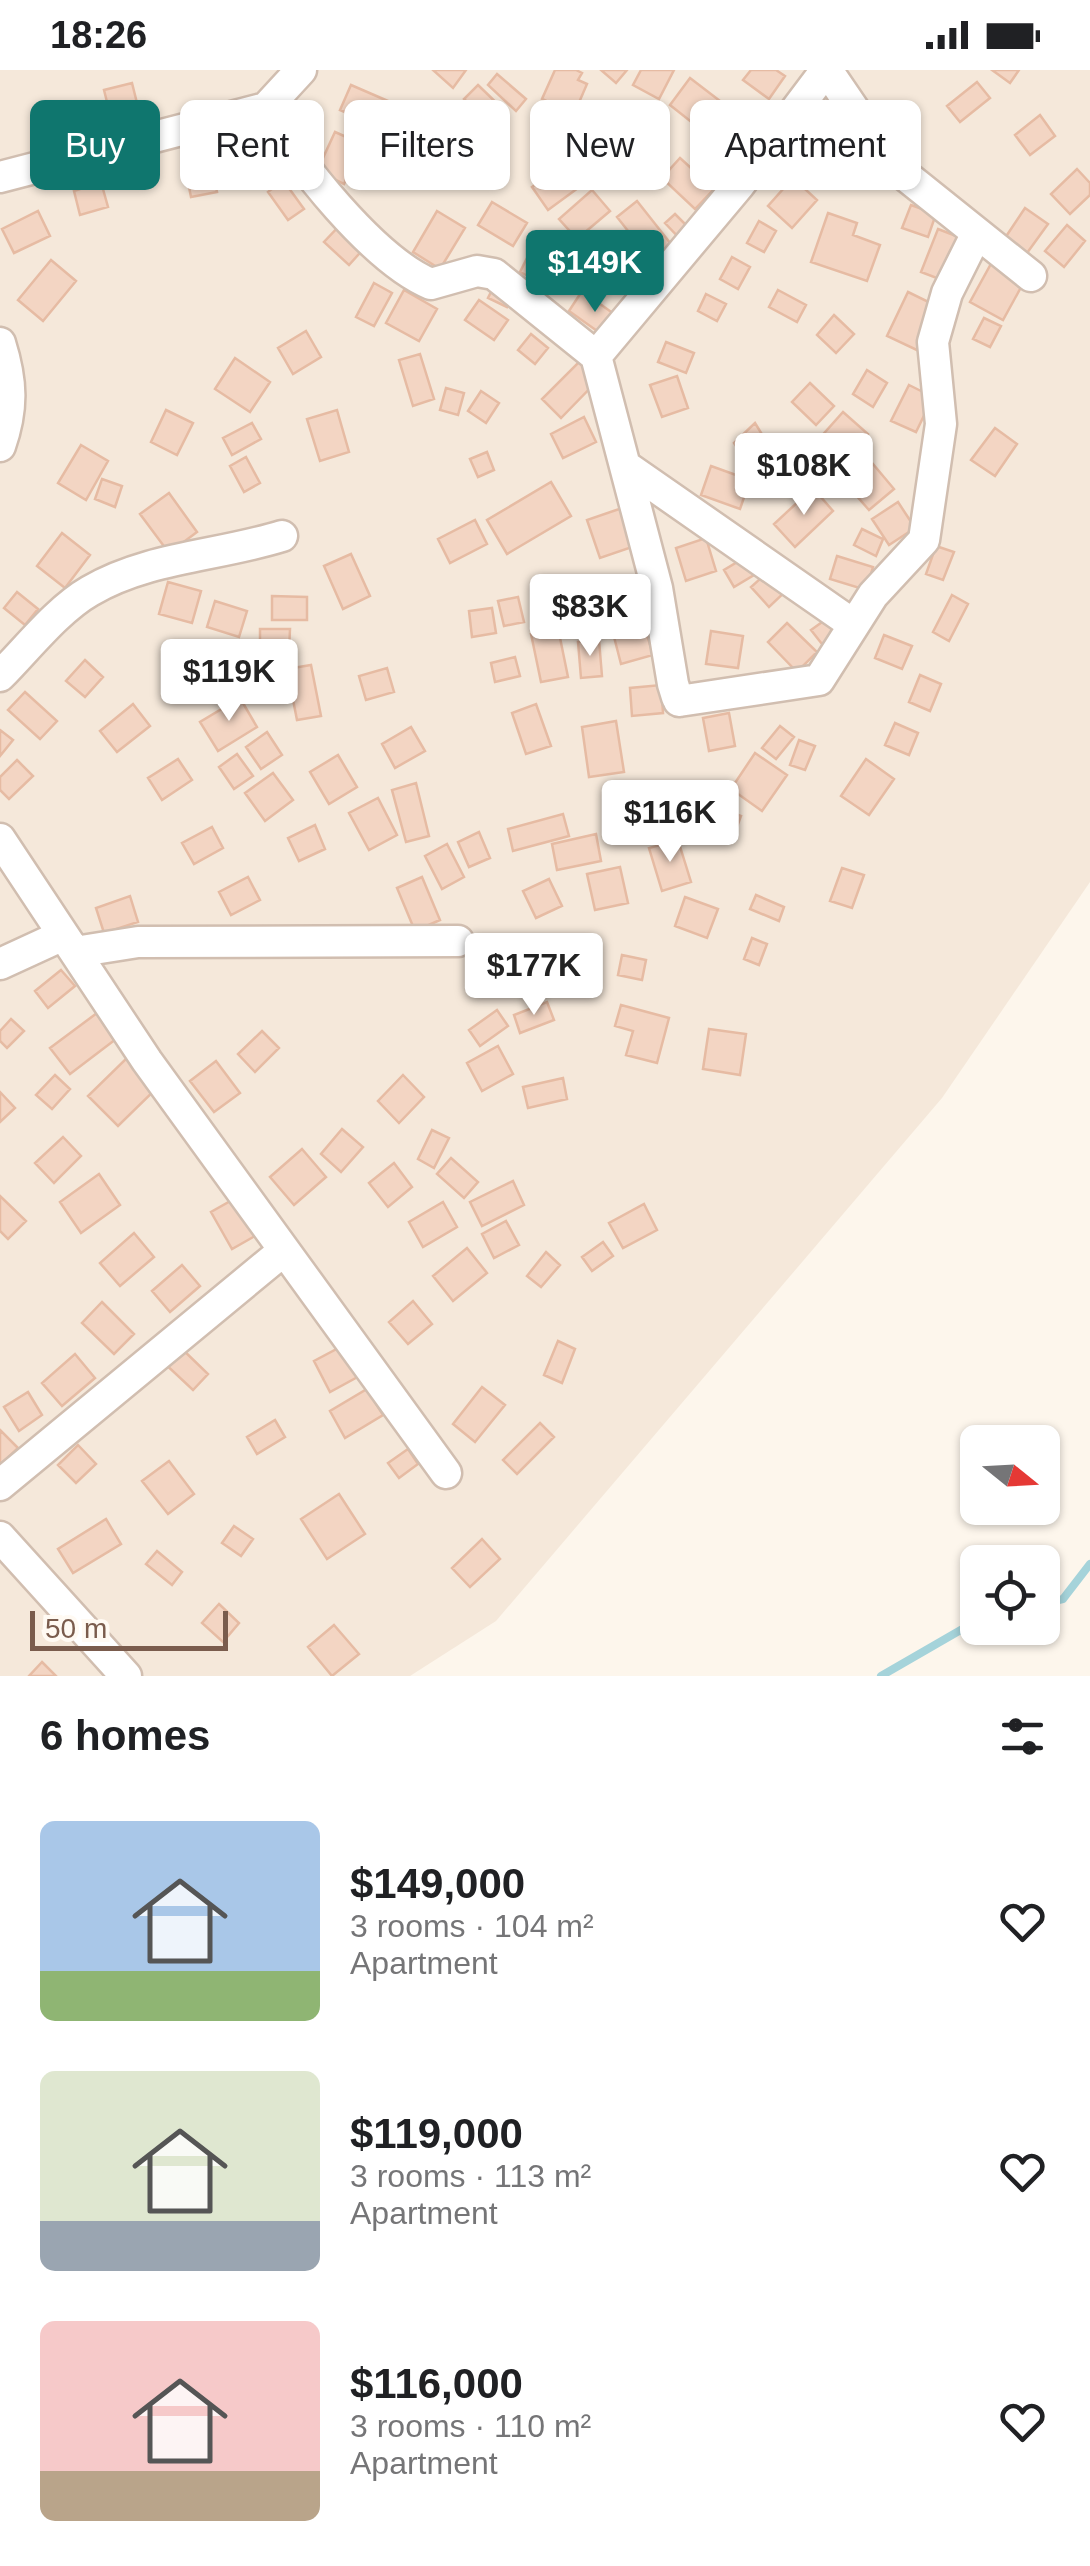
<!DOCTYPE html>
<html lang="en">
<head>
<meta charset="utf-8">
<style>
  body { margin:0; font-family:Arial,sans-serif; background:#f6f6f6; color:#202124; height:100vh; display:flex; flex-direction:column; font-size:38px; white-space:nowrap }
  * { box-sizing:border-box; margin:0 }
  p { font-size:32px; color:#757577 }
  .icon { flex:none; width:55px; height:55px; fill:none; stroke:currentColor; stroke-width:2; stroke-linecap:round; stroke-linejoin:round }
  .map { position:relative; height:1606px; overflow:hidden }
  .side { display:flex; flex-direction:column; background:#fff; flex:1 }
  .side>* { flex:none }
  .banner { position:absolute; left:30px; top:30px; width:1030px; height:90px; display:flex; gap:20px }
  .needle { width:65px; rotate:108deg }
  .controls { position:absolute; left:960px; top:1355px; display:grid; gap:20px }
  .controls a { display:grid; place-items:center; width:100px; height:100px; border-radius:15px; background:#fff; box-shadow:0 2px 8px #0004; font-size:50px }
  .scale { position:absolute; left:30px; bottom:25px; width:198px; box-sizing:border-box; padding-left:10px; border:5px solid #7a5c4d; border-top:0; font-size:28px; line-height:35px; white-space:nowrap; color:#7a5c4d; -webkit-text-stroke:8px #fffaf3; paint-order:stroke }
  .price { position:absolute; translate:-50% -85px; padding:0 22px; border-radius:10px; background:#fff; color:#222; font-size:32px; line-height:65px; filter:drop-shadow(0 2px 5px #0008) }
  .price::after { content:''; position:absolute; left:50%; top:60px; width:30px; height:22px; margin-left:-15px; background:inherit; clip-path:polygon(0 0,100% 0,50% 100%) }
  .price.active { background:#0f766e; color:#fff }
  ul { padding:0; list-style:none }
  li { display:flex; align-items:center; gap:30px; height:250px; padding:0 40px }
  li span { display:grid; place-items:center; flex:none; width:280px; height:200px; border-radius:15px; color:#555 }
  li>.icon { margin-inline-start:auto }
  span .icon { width:120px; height:120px; fill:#fffc; stroke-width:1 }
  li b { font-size:42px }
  h2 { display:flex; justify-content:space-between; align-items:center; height:120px; padding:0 40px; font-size:42px }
  .tag { padding:0 35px; border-radius:15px; background:#fff; box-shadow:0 2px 8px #0004; font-size:35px; line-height:90px }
  .tag.active { background:#0f766e; color:#fff }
  .status { display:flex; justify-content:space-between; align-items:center; height:70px; padding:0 50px; background:#fff; direction:ltr }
  .status svg { height:28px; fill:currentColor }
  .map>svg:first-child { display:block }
</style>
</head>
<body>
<div class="status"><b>18:26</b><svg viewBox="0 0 49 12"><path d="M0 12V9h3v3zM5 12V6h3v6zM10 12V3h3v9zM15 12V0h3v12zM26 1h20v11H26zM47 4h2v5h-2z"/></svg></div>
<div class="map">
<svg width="1090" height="1606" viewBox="0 0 1090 1606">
  <rect width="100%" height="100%" fill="#fdf6ec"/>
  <!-- residential -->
  <path fill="#f5e8da" d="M0 0H1090V812L942 1028 496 1551 410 1606H0Z"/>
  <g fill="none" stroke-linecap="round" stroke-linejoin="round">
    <!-- stream -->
    <path stroke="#a5d3da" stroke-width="8" d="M1042 1534 1063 1529 1090 1494
      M881 1606 978 1550"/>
  </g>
  <!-- building -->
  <path fill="#f3d5c3" stroke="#e6bba3" stroke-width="2.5" d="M433 0H466L453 18Z
    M555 0H576L582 3 578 10 587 14 574 44 542 29Z
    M601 0H627L616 13Z
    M641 0H674L659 29 633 15Z
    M751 0H776L785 6 769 29 743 10Z
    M992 0H1019L1010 13Z
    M497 4 526 29 516 41 488 15Z
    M690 8 720 31 699 58 670 35Z
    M977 12 990 28 960 52 947 36Z
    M132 13 144 61 116 68 104 20Z
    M351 15 388 31 378 56 340 40Z
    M478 15 506 42 492 56 464 29Z
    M453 43 463 53 433 84 422 73Z
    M726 43 757 65 741 86 712 63Z
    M1040 45 1055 66 1030 85 1015 65Z
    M471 54 492 77 476 92 455 69Z
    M630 58 662 79 645 104 613 82Z
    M335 62 362 74 344 114 317 101Z
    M823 71 846 80 838 103 814 94Z
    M581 75 600 98 584 111 565 88Z
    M210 87 217 122 191 127 184 92Z
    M680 88 714 119 695 139 662 108Z
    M560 96 578 118 548 140 532 117Z
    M1077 99 1090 113V125L1070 144 1051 124Z
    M793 108 817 130 792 158 768 136Z
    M283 110 304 139 288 150 268 122Z
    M101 112 108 137 80 145 74 121Z
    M592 120 610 141 577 169 559 149Z
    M637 131 671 174 651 190 617 147Z
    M492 132 527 153 513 176 478 155Z
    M911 135 936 144 928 167 902 158Z
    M1025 138 1048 154 1027 183 1005 168Z
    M38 141 50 166 14 183 2 159Z
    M437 141 465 158 440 199 413 182Z
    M828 143 857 153 853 165 880 175 867 211 811 192Z
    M675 144 694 163 684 173 665 153Z
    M759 151 776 161 764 182 747 173Z
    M343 152 367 175 349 195 324 172Z
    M1067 155 1085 171 1064 197 1045 181Z
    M938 159 964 169 947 212 921 202Z
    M616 167 643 191 626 211 599 187Z
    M534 174 560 187 546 215 520 202Z
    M732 187 750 197 738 219 720 209Z
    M51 190 76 211 43 251 18 230Z
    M992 192 1025 210 1003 250 970 232Z
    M374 213 392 223 374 256 356 247Z
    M495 214 514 224 507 237 488 228Z
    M404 220 437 239 419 271 386 253Z
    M778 220 806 235 797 252 769 237Z
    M582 221 621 249 607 268 569 241Z
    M908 222 939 237 919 281 887 266Z
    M706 224 726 234 717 251 698 241Z
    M479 230 508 250 494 270 465 250Z
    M834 245 854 264 836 283 817 265Z
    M984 248 1001 256 990 277 973 269Z
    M306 261 321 287 293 304 278 278Z
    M531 264 548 278 535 294 518 280Z
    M666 272 694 283 686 303 658 292Z
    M420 284 434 329 413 336 399 290Z
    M235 288 270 312 250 342 215 319Z
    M579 292 597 311 561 348 542 329Z
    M867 300 887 313 873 337 853 324Z
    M677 306 688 338 662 347 650 315Z
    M810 313 834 336 816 355 792 332Z
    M909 315 933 327 916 362 891 351Z
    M446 318 464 323 458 345 440 340Z
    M481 321 499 333 486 353 468 341Z
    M166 340 193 353 177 385 151 372Z
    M337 340 349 382 320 391 307 349Z
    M843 342 868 364 843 391 819 369Z
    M584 347 596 372 563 388 551 364Z
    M252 353 261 369 232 385 223 368Z
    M755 353 774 384 751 399 734 373Z
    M995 358 1017 374 995 406 971 390Z
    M81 375 108 391 86 430 58 413Z
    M487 382 494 400 478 407 470 389Z
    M246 387 260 413 244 422 230 396Z
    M873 394 894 419 869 440 848 416Z
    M711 396 750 410 740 439 701 425Z
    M102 409 122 416 115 437 95 429Z
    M551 412 571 446 507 484 487 450Z
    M813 418 833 441 795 477 774 454Z
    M169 423 197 462 169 483 140 444Z
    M898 432 915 458 889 475 872 449Z
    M622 438 635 476 600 488 587 450Z
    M475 450 487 474 450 493 438 469Z
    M862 459 883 469 876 486 854 475Z
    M62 463 90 485 65 518 37 496Z
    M706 468 716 501 686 511 676 478Z
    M936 476 954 482 943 510 926 504Z
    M351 484 370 526 343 539 324 496Z
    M749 485 759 502 734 517 724 500Z
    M837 486 873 497 866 520 830 509Z
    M770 500 787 520 769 537 751 517Z
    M647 504 653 538 608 546 602 513Z
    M168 512 201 521 192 553 159 544Z
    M17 522 38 539 25 555 4 538Z
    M952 525 968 534 949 571 933 562Z
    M272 526 307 527V550H272Z
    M518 527 524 552 504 556 498 531Z
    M215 531 247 541 239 567 207 557Z
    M492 538 496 563 472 567 469 541Z
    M832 545 842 558 822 574 811 560Z
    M787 553 817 582 797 602 768 572Z
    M644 555 653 585 621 594 613 563Z
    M558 558 568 607 541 612 531 564Z
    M260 559H290L289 582 260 581Z
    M711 561 743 566 738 598 706 594Z
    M884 565 912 576 902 599 875 588Z
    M599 570 602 606 581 608 578 572Z
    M515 587 520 606 495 612 491 593Z
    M85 590 103 607 85 627 66 611Z
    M311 595 321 646 297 650 287 599Z
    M387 598 394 622 366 630 359 606Z
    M920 605 941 614 930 641 909 632Z
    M661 615 663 643 632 646 630 618Z
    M25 622 57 651 40 669 8 640Z
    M240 628 257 657 218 681 200 652Z
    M133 634 150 656 117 682 100 661Z
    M536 634 551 676 526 684 512 643Z
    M729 643 735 676 709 681 703 648Z
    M616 651 624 702 589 707 582 657Z
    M895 653 918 663 909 685 885 675Z
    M780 656 794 667 776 689 762 678Z
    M411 657 425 681 395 698 382 674Z
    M0 660 13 670 0 686Z
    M267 662 282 685 261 699 246 677Z
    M799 670 815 676 805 700 790 695Z
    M755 683 787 705 762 741 731 719Z
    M237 684 253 706 234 719 219 697Z
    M338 685 357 717 329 734 310 702Z
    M178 689 192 710 162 730 148 708Z
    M866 689 894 709 869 745 841 726Z
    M17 690 33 706 9 729 0 720V707Z
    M273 703 293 730 265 751 245 723Z
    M416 713 429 766 406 772 392 720Z
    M378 728 397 765 369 780 349 743Z
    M627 728 639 760 615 768 604 736Z
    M671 728 675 762 646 765 642 732Z
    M707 733 741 746 731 773 697 759Z
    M563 744 569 766 513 781 508 759Z
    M315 755 325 779 299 791 288 768Z
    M212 757 223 778 194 794 182 773Z
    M479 762 490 788 469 797 458 772Z
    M596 764 601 791 557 800 552 774Z
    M678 770 691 812 662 821 649 778Z
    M447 774 464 807 442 819 425 786Z
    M620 797 628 833 595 840 587 804Z
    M842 798 864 805 852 838 830 831Z
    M248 807 260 830 231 845 219 822Z
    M422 807 440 850 415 861 397 818Z
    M549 809 562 836 536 848 523 821Z
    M756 825 784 837 779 851 750 839Z
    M130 826 138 852 104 863 96 838Z
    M685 827 718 839 707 868 675 856Z
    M752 868 767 874 759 895 744 889Z
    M622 885 646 890 642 910 618 905Z
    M61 900 75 916 48 938 35 921Z
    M547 932 554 950 520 963 514 945Z
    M621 935 669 948 657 993 626 985 633 961 615 956Z
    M497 940 508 956 480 976 469 960Z
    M97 943 116 969 70 1004 50 978Z
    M11 949 24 961 7 978 0 971V961Z
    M709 959 746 964 740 1005 703 999Z
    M262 961 279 978 255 1002 238 984Z
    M498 976 513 1004 482 1021 467 993Z
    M132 983 161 1014 118 1056 88 1026Z
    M216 991 240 1023 214 1042 190 1011Z
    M55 1005 70 1019 52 1039 36 1025Z
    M403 1005 424 1027 399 1053 378 1031Z
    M563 1008 567 1029 528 1038 523 1017Z
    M0 1022 15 1038 0 1052Z
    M342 1059 363 1077 341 1102 321 1084Z
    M432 1060 449 1068 434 1098 418 1089Z
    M63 1067 81 1086 54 1113 35 1093Z
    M302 1079 326 1107 294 1135 270 1107Z
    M451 1088 478 1112 464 1128 437 1104Z
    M394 1093 412 1117 388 1137 369 1113Z
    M99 1104 120 1135 81 1163 60 1132Z
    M513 1111 524 1135 482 1156 470 1132Z
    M0 1126 26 1151 8 1169 0 1161Z
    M234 1129 255 1166 232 1179 211 1142Z
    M443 1132 457 1157 423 1177 409 1152Z
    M644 1134 657 1160 623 1178 609 1153Z
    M506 1151 519 1175 494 1188 482 1164Z
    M134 1163 154 1187 120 1216 100 1193Z
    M603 1172 613 1186 592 1201 582 1187Z
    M467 1178 487 1203 453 1231 433 1206Z
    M546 1182 560 1195 541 1217 527 1206Z
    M182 1195 200 1216 170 1242 152 1221Z
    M413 1231 432 1254 408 1274 389 1252Z
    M102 1232 134 1264 114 1284 82 1253Z
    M558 1271 575 1279 562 1313 544 1305Z
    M348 1273 363 1304 330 1322 314 1291Z
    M178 1275 208 1304 193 1320 162 1291Z
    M75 1284 95 1308 62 1336 42 1313Z
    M482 1317 505 1335 475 1372 453 1354Z
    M367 1319 383 1345 345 1368 330 1341Z
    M28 1322 42 1345 19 1361 4 1337Z
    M275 1350 285 1367 257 1384 247 1367Z
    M540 1353 554 1367 517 1404 503 1390Z
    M0 1360 18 1378 0 1395Z
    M78 1375 96 1394 76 1413 58 1395Z
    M408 1379 418 1394 399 1408 388 1393Z
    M169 1391 194 1424 168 1444 142 1411Z
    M339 1424 365 1464 327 1489 301 1449Z
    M106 1449 121 1474 73 1503 58 1479Z
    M234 1456 253 1469 241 1486 222 1473Z
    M482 1469 500 1489 470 1517 452 1498Z
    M157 1481 182 1502 172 1515 146 1494Z
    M219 1534 239 1553 223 1572 202 1553Z
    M334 1555 359 1584 332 1606 308 1577Z
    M42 1592 56 1606H29Z"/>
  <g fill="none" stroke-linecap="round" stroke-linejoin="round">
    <!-- minor casing -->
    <g stroke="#d1beb0" stroke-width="35">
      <path id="minor" d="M827 0 891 94 1031 206
        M266 38C294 91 375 191 431 214L477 201 494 204 596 286 657 518 673 614 677 627 684 630 679 631 819 610 873 525 924 470 941 354 933 272 947 223 976 165
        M0 107 266 38 301 0
        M0 273C12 311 13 339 0 376
        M596 286 740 114 826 0
        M627 397 854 555
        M0 606C27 579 57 540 90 521 148 487 218 486 282 466
        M0 769 147 991 446 1403
        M75 882 138 872 458 871
        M0 894 61 866
        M0 1415 282 1182
        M0 1467 126 1606"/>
    </g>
    <!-- minor -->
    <use href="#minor" stroke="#fff" stroke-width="30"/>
  </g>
</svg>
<div class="controls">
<a><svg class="needle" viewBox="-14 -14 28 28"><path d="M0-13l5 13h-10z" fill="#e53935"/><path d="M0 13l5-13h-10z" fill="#757577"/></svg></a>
<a><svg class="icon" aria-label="locate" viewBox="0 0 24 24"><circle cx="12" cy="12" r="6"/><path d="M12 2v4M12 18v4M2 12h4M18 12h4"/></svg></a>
</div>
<div class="scale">50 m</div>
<b class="price active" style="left:595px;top:245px">$149K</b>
<b class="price" style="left:804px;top:448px">$108K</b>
<b class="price" style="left:590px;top:589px">$83K</b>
<b class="price" style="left:229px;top:654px">$119K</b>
<b class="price" style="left:670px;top:795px">$116K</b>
<b class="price" style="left:534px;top:948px">$177K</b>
<div class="banner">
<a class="tag active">Buy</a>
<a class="tag">Rent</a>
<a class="tag">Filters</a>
<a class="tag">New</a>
<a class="tag">Apartment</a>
</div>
</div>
<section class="side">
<h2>6 homes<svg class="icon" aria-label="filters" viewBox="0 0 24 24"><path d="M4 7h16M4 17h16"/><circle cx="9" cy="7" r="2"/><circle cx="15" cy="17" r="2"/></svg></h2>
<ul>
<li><span style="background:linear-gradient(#a9c7e8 75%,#8fb573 0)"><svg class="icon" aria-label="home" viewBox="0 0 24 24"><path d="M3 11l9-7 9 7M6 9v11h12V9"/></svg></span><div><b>$149,000</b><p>3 rooms · 104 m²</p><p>Apartment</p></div><svg class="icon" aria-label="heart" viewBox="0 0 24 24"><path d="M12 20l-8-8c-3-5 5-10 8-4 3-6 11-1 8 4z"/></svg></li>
<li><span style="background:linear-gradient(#dfe7d0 75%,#9aa5b1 0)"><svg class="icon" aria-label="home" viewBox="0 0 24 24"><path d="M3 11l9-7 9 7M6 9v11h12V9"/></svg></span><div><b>$119,000</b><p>3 rooms · 113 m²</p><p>Apartment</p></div><svg class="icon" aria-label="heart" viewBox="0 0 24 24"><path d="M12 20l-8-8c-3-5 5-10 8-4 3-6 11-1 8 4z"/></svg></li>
<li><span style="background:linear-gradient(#f6c9c9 75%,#b9a48a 0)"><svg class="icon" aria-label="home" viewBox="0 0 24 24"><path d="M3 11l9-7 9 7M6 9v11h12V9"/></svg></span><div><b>$116,000</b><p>3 rooms · 110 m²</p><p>Apartment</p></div><svg class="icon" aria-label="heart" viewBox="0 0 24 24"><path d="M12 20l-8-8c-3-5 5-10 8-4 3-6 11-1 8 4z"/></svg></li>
</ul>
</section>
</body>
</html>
